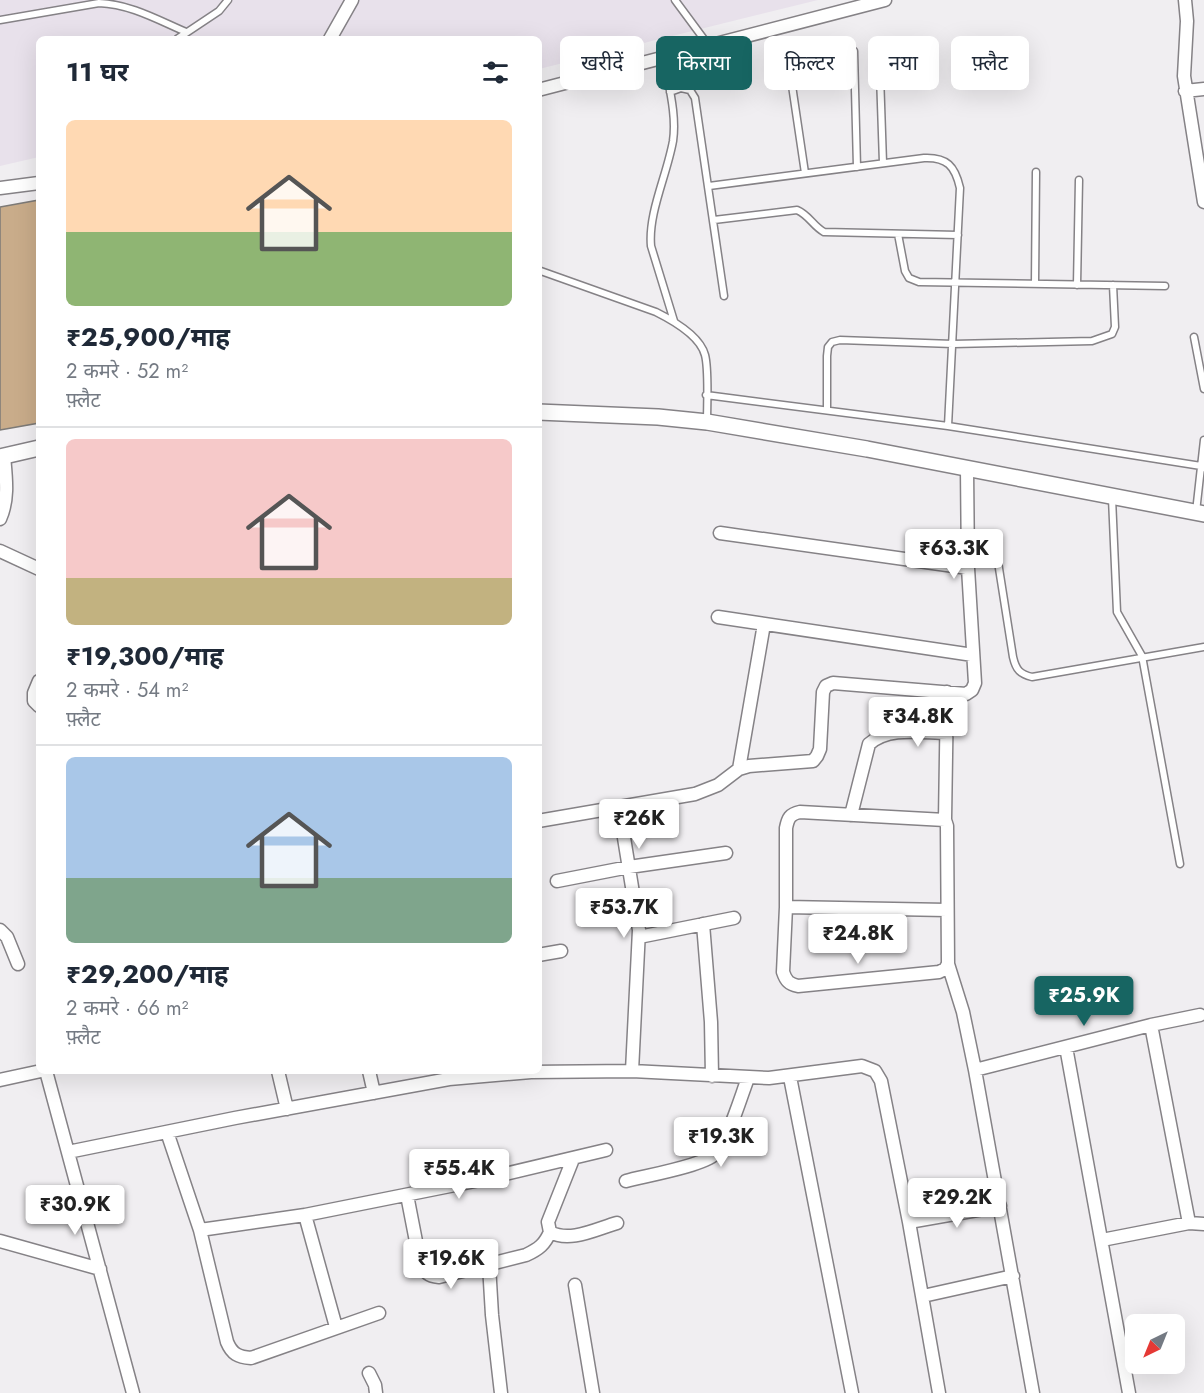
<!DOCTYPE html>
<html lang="hi">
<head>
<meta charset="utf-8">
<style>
  body { margin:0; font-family:Jost,"Noto Sans Devanagari",sans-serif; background:#f6f6f7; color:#1f2937; height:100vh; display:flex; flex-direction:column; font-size:22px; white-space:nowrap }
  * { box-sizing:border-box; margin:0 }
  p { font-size:20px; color:#747a83 }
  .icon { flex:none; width:33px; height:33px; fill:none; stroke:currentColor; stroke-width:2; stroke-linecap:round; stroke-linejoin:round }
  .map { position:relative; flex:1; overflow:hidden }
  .sheet { position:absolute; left:36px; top:36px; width:506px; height:1038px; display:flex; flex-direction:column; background:#fff; border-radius:9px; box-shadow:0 6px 24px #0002 }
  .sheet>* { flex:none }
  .hud { position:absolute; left:560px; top:36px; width:554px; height:54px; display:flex; gap:12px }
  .needle { width:39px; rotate:223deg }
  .fabs { position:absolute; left:1125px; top:1314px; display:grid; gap:12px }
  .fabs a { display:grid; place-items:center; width:60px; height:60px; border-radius:9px; background:#fff; box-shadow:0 6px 24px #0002; font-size:30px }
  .price { position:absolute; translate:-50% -51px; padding:0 14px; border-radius:6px; background:#fff; color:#222; font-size:20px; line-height:39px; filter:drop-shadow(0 2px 3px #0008) }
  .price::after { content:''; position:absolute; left:50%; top:36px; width:18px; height:14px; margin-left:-9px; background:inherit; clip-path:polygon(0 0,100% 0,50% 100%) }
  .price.on { background:#176562; color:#fff }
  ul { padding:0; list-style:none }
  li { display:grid; align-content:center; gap:12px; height:318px; padding:0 30px }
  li+li { border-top:2px solid #e0e1e3 }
  li span { display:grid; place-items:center; height:186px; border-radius:9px; color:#555 }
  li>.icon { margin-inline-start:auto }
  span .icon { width:108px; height:108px; fill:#fffc; stroke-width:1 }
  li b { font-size:26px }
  h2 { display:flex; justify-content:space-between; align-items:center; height:72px; padding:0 30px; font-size:26px }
  .chip { padding:0 21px; border-radius:9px; background:#fff; box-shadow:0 6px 24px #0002; font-size:21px; line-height:54px }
  .chip.on { background:#176562; color:#fff }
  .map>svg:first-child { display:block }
</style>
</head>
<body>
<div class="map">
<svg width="1204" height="1393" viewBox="0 0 1204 1393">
  <rect width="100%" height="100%" fill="#f0eef1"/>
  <!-- built -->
  <path fill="#e8e1eb" d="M0 0H818L539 69 538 39H39V157L0 166Z"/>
  <!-- building -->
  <path fill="#c9ac8a" stroke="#7d7a77" stroke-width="1.5" d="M39 200V423L0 430V207Z"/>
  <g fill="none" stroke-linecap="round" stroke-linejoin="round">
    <!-- service casing -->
    <g stroke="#858286" stroke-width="9">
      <path id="service" d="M675 0 709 46
        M0 20 99 3C130 4 158 20 186 32
        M177 39 219 11 228 0
        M879 45 883 163
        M854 51 857 167
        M664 58C668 84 677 114 673 141 667 175 648 213 651 246L674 321
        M790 72 805 173
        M670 92 681 88 690 90 695 98 724 296
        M709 186 924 158C947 157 955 166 960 188L948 426
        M714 220 797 210C809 215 813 226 824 232L958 235
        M898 234 905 271 909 278 919 282 1165 286
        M538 270 656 312C672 320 700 336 705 355 709 370 707 405 707 422
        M1035 284 1036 172
        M1077 285 1079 180
        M1194 337 1204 389
        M706 395 948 426 1201 466 1204 468
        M827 410V356L828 347 832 342 840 340 953 344 1092 341 1112 334 1115 327 1113 285
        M1112 498 1117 612 1142 656 1180 864
        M1196 512 1204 440
        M995 543 1013 657C1016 670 1020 674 1032 677L1204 647"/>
    </g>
    <!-- minor casing -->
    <g stroke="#858286" stroke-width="15">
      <path id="minor" d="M1185 0 1187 21 1184 76 1204 202
        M330 39 352 0
        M538 90 885 0
        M1185 91 1204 89
        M0 188 39 183
        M0 519C9 499 6 478 4 456
        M720 533 968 568
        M0 551 39 569
        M718 617 973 655
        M39 681 34 693V701L39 706
        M739 769 764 624
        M619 807 639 930 632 1071
        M800 812 945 820 947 826 948 964 945 969 939 972 798 986C789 984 786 981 783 972L786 907V828C788 818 790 814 800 812Z
        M851 815 869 744C889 726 922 733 947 733
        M945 820 947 692
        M538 821 695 794 718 785 739 769 749 766 813 761 817 756 820 749 823 692 826 686 833 683 966 694 972 690 975 683 968 568 967 469
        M557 881 629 867 726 853
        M786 907 947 910
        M703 924 711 1022 712 1076
        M0 930 7 937 18 964
        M639 937 734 918
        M538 955 561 951
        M948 964 963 1012 975 1070 1033 1393
        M1151 1025 1189 1223
        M1066 1047 1129 1393
        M975 1070 1151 1025 1200 1015
        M46 1071 133 1393
        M278 1071 287 1109
        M369 1071 374 1093
        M790 1077 852 1393
        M0 1080 41 1071
        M167 1132 200 1230 305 1215 336 1327
        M68 1152 235 1118 449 1079 531 1072 632 1071 769 1078 862 1066 875 1071 881 1081 909 1222 939 1393
        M573 1159 548 1222 550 1232C570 1243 596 1229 617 1223
        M626 1181C644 1176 703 1166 715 1154 728 1141 741 1096 748 1078
        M407 1195 420 1262C424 1272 428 1276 439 1277L526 1255C539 1249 545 1244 550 1232
        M305 1215 480 1180 606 1150
        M909 1222 1000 1206
        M200 1230 227 1342C232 1354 238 1357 251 1358L379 1313
        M1102 1240 1189 1223 1204 1224
        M0 1241 100 1269
        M489 1265 492 1315 501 1393
        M575 1285 593 1393
        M923 1296 1013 1276
        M369 1373 375 1385 376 1393"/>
    </g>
    <!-- tertiary casing -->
    <g stroke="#858286" stroke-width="18">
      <path id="tertiary" d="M538 412 658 417 707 422 867 449 1204 514
        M0 457 39 448"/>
    </g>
    <!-- service -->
    <use href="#service" stroke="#fff" stroke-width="6"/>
    <!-- minor -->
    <use href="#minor" stroke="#fff" stroke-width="12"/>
    <!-- tertiary -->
    <use href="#tertiary" stroke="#fff" stroke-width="15"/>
  </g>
</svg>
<div class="fabs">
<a><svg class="needle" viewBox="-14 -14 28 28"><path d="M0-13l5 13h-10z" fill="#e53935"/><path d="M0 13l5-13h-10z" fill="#747a83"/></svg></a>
</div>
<b class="price" style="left:954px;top:580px">₹63.3K</b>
<b class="price" style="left:918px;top:748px">₹34.8K</b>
<b class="price" style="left:639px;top:850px">₹26K</b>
<b class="price" style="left:624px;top:939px">₹53.7K</b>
<b class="price" style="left:858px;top:965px">₹24.8K</b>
<b class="price on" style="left:1084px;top:1027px">₹25.9K</b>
<b class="price" style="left:721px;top:1168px">₹19.3K</b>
<b class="price" style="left:459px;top:1200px">₹55.4K</b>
<b class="price" style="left:957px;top:1229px">₹29.2K</b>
<b class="price" style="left:75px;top:1236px">₹30.9K</b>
<b class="price" style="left:451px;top:1290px">₹19.6K</b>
<div class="hud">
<a class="chip">खरीदें</a>
<a class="chip on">किराया</a>
<a class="chip">फ़िल्टर</a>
<a class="chip">नया</a>
<a class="chip">फ़्लैट</a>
</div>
<section class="sheet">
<h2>11 घर<svg class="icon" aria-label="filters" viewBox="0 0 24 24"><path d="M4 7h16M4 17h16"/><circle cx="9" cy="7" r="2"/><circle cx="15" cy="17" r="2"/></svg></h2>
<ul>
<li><span style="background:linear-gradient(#ffd9b3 60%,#8fb573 0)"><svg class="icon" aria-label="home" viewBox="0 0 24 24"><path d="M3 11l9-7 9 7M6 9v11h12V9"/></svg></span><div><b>₹25,900/माह</b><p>2 कमरे · 52 m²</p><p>फ़्लैट</p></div></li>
<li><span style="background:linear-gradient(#f6c9c9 75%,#c2b280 0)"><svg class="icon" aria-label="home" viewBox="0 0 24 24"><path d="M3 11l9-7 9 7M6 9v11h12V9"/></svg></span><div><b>₹19,300/माह</b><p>2 कमरे · 54 m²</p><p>फ़्लैट</p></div></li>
<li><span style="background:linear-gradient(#a9c7e8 65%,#7fa58c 0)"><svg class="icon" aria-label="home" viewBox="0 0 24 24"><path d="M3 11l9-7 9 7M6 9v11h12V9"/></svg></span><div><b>₹29,200/माह</b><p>2 कमरे · 66 m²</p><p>फ़्लैट</p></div></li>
</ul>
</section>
</div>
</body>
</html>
